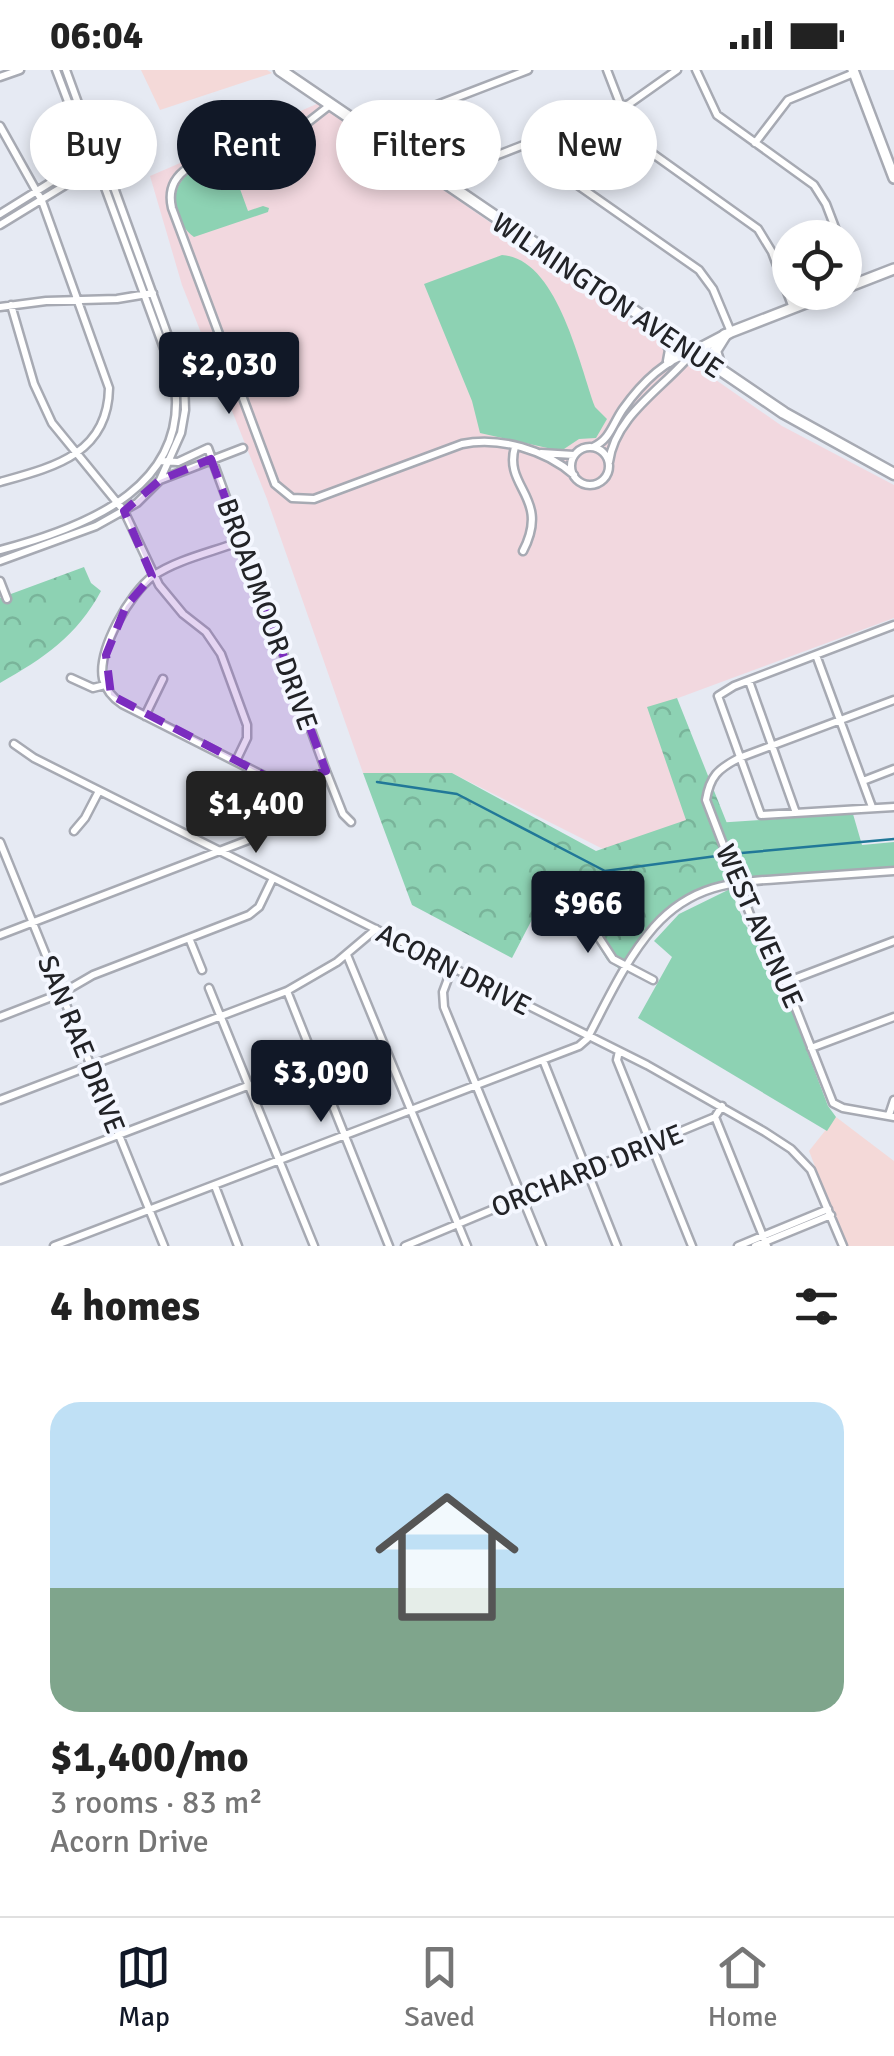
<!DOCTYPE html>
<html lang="en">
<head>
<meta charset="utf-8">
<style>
  body { margin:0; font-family:Signika,sans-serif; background:#f6f6f6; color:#222; height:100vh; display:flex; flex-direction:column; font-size:38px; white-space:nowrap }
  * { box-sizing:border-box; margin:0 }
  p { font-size:32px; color:#767676 }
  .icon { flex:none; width:55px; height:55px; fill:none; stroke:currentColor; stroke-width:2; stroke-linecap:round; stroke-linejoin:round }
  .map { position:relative; height:1176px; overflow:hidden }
  .details { display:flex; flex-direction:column; background:#fff; flex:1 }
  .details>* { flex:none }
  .guide { position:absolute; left:30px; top:30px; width:835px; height:90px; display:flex; gap:20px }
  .controls { position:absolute; left:772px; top:150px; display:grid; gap:20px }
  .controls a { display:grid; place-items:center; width:90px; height:90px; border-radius:50%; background:#fff; box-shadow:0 5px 15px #0003; font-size:50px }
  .price { position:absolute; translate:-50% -85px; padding:0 22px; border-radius:10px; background:#111827; color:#fff; font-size:32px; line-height:65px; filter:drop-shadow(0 2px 5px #0008) }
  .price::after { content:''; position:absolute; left:50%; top:60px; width:30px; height:22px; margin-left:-15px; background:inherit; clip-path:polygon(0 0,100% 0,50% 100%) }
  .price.active { background:#222; color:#fff }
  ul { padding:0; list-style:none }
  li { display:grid; align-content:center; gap:20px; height:530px; padding:0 50px }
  li span { display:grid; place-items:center; height:310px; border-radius:30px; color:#555 }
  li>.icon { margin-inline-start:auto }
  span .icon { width:180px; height:180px; fill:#fffc; stroke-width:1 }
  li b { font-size:42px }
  h2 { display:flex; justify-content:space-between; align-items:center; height:120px; padding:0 50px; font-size:42px }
  .chip { padding:0 35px; border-radius:45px; background:#fff; box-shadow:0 5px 15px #0003; font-size:35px; line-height:90px }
  .chip.active { background:#111827; color:#fff }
  .status { display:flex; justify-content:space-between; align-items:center; height:70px; padding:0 50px; background:#fff; direction:ltr }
  .status svg { height:28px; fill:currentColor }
  .dock { display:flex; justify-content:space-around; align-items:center; height:140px; border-top:2px solid #e0e0e0; background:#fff; font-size:28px; color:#767676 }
  .dock a { display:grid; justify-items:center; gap:5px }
  .dock .active { color:#111827 }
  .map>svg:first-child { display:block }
</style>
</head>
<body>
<div class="status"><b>06:04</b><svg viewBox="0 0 49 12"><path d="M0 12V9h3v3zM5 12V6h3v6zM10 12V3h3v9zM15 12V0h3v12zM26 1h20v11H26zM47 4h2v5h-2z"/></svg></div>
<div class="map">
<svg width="894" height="1176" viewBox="0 0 894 1176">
  <defs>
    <pattern id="park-crowns" width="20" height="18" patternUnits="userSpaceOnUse" patternTransform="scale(2.5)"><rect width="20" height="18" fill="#8dd2b3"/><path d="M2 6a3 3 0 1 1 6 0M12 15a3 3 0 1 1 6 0" fill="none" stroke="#79b49a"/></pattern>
  </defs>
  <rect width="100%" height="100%" fill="#e6eaf3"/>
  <!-- commercial -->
  <path fill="#f4d9d8" d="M141 0H267L272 3 160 40Z
    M836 1047 894 1091V1176H846L809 1081Z"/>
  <!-- industrial -->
  <path fill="#f2d8df" d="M319 33 782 356 894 415V548L662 634 693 767 605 780 452 703H363L267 429 182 215 150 106Z"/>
  <!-- green -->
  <path fill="#8dd2b3" d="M256 78 264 98 255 83 237 90 232 97 248 141 263 136 269 138 268 142 194 167C185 161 180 151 177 140 166 95 225 89 256 78Z
    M502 185C557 188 579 293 595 337L607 349 596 368 579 369 561 381 480 363 472 331 424 214Z
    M853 744 862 775 894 772V797L730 819 746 856 770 883 828 1036 836 1047 827 1061 638 948 672 887 654 871 679 844 730 819 737 811 700 754Z"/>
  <!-- park -->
  <path fill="url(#park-crowns)" d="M84 497 91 513 101 521C77 566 44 588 0 613V528Z
    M677 628 748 806C684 817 654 846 621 900L607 890 593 867 538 838 512 888 412 835 363 703H452L596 781 686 750 647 637Z"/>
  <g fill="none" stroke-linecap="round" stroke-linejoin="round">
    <!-- stream -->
    <path stroke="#217898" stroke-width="2.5" d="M377 712 457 724 605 801 724 785
      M730 784 894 769"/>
    <!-- street casing -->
    <g stroke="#a7aab3" stroke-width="11">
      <path id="street" d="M66 0 86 55 100 79 184 310 185 340 181 363 160 410
        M607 0 629 57 642 76 758 159 772 182 793 238
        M696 0 717 45 814 115 826 134 839 168
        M0 7 20 0
        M330 35 307 53 188 98C173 108 168 121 172 138L275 414 292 428 314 429 462 374C499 366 546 380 574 405
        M0 56 42 131 109 318C108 384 54 397 0 412
        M549 65 564 97 579 116 699 200 713 219 731 262
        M384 70 399 53 411 45 528 0
        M755 73 788 30 854 3
        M457 121 485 90 629 34 677 0
        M0 144 61 106 86 77 123 55
        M0 155 67 114 93 85 127 64
        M845 184 856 214
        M11 235 34 314 52 353 124 441 159 515 183 544 206 562 221 584 247 655V668L236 691
        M0 237 46 231 117 229 153 223
        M515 377C503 418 551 427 523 481
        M593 377C610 370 613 353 623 339 640 315 664 291 692 282
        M571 396a19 19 0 1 1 38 0a19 19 0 1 1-38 0Z
        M541 383 574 385
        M160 391 178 392 208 378 326 701 343 744 351 752
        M609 392C615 345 665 317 692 283
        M241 471C213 482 178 489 153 506 130 523 97 580 103 609 106 620 113 628 122 634L278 713 292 715
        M0 480C88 457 196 415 173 303L93 85 78 58 56 0
        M0 491 96 456 137 433 160 410 243 378
        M0 511 7 529
        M894 555 734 616 718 626 761 745 894 737
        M816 585 872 737
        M71 608 93 618 105 615
        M749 611 796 743
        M894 630 739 688C718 699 710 706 706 730L754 855 773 880 833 1033 843 1038 894 1047
        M145 646 163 609
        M14 674 34 688 647 995 765 1062 791 1079 811 1100 843 1176
        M863 711 894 699
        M74 761 85 748 99 721
        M0 772 164 1176
        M538 834 596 863 613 889 653 910
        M0 865 256 767 277 749 292 715 326 701
        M189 868 202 900
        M347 885 467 1176
        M452 898 443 922 444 937 542 1176
        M786 912 894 871
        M209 918 314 1176
        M287 921 389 1176
        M0 947 62 923 93 905 249 845 259 837 273 808
        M811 978 894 947
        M619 981 617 990 692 1176
        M543 990 617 1176
        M0 1030 287 921 337 892 376 859
        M722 1036 715 1047 767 1176
        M889 1045 894 1030
        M0 1110 250 1015
        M215 1116 238 1176
        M54 1176 579 976 587 969C607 931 626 889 654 857 695 811 739 812 794 808 827 806 861 803 894 801
        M405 1176 715 1047
        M738 1176 828 1139
        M755 1176 831 1145"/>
    </g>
    <!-- secondary casing -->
    <g stroke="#a7aab3" stroke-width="14">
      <path id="secondary" d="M853 0 894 108
        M845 218 894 199
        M693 282 731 262 834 222"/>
    </g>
    <!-- primary casing -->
    <g stroke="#a7aab3" stroke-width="15">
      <path id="primary" d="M280 0 784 343 894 404
        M664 263 671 280 669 291
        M721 300 715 281 725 265"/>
    </g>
    <!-- street -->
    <use href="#street" stroke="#fff" stroke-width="6"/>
    <!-- secondary -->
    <use href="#secondary" stroke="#fff" stroke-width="9"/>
    <!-- primary -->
    <use href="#primary" stroke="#fff" stroke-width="10"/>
  </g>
  <!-- marked area -->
  <path fill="#7b2cbf" fill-opacity="0.2" stroke="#7b2cbf" stroke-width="8" stroke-dasharray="20 12" stroke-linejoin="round" d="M211 389 326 701 281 714 111 625 106 585 126 536 152 506 124 441 160 410Z"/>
  <g text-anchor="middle" stroke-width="8" stroke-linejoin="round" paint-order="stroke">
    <!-- street labels -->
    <g font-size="28" fill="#222327" stroke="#f4f7ff">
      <text transform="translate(608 225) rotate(34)" y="10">WILMINGTON AVENUE</text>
      <text transform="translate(268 544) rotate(70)" y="10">BROADMOOR DRIVE</text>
      <text transform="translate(760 856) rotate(66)" y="10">WEST AVENUE</text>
      <text transform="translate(454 899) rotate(27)" y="10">ACORN DRIVE</text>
      <text transform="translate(82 974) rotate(68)" y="10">SAN RAE DRIVE</text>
      <text transform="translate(587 1100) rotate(-22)" y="10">ORCHARD DRIVE</text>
    </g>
  </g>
</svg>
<div class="controls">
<a><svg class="icon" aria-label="locate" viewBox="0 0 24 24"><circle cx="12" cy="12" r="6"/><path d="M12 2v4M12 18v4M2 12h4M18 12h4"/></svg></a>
</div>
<b class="price" style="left:229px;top:347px">$2,030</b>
<b class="price active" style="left:256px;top:786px">$1,400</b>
<b class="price" style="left:588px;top:886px">$966</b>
<b class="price" style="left:321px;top:1055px">$3,090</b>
<div class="guide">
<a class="chip">Buy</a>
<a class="chip active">Rent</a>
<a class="chip">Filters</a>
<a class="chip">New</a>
</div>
</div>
<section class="details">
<h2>4 homes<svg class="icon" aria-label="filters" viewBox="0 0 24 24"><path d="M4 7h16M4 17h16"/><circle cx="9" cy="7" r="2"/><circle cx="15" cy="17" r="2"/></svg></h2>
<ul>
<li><span style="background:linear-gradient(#bfe0f5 60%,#7fa58c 0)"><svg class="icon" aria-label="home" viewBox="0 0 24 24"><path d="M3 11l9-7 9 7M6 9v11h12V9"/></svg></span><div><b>$1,400/mo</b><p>3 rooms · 83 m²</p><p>Acorn Drive</p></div></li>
</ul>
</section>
<nav class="dock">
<a class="active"><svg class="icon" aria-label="map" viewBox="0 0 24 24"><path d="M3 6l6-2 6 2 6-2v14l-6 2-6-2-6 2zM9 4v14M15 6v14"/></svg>Map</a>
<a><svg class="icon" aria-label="saved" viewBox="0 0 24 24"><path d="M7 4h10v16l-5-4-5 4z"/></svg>Saved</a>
<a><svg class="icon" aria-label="home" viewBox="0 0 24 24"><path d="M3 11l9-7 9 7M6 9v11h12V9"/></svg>Home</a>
</nav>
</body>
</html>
